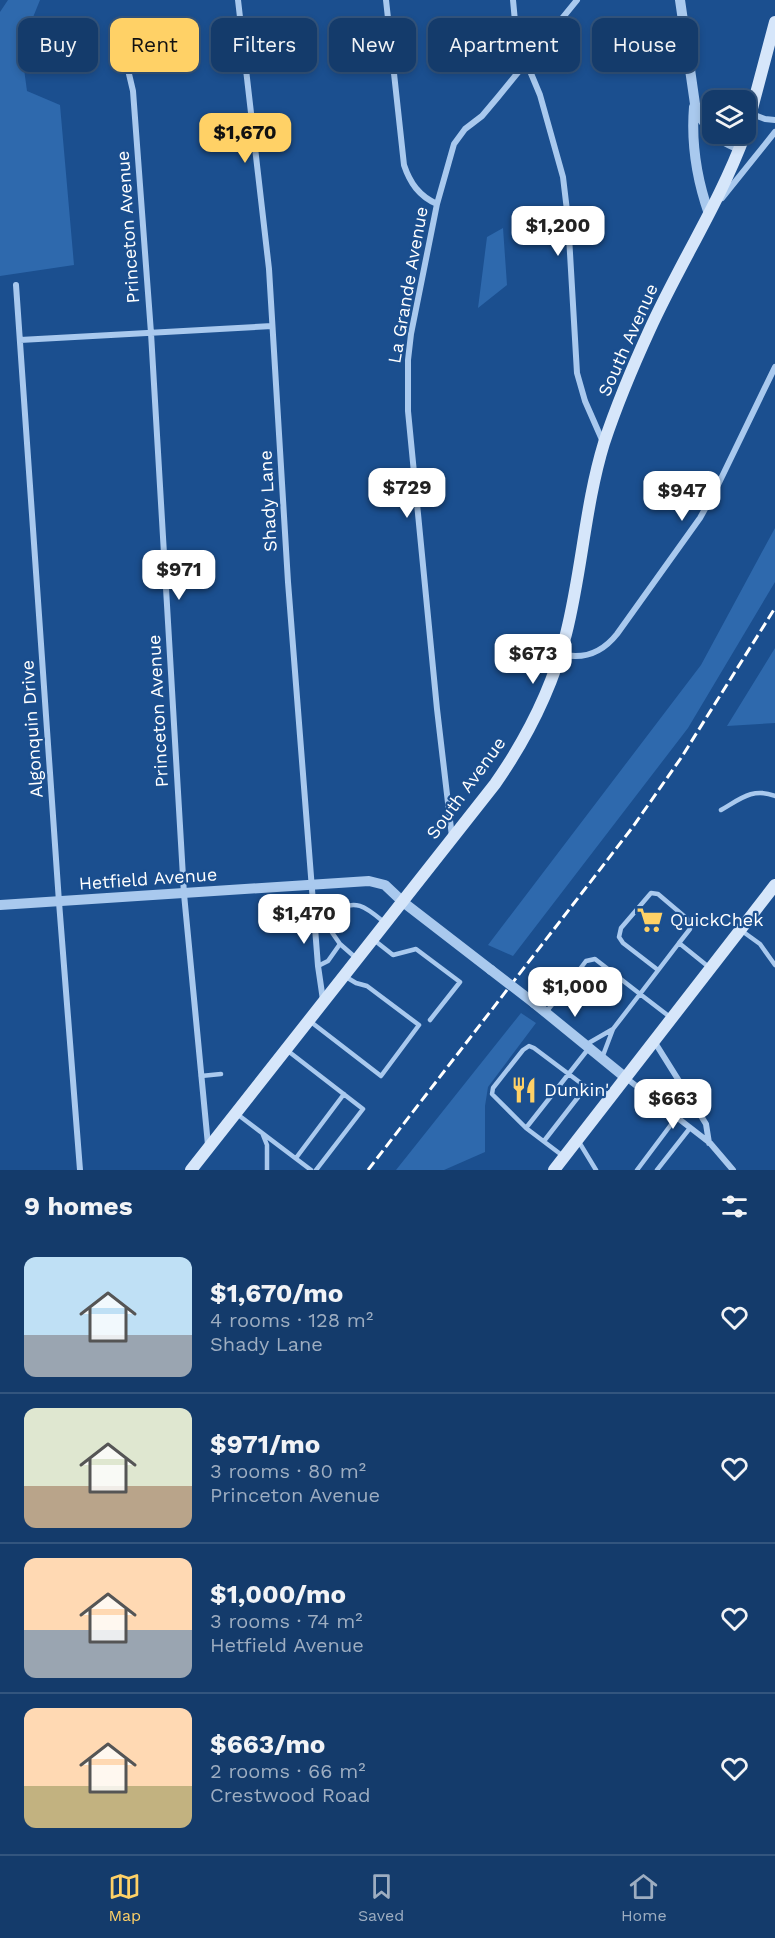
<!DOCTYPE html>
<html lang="en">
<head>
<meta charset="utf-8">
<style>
  body { margin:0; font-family:"Work Sans",sans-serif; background:#1d4271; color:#f1f3f6; height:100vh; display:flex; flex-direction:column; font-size:22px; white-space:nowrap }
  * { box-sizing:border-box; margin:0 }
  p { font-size:20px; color:#9dadc1 }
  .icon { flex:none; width:33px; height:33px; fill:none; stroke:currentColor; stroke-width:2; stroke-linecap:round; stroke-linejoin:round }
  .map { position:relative; height:1170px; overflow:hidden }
  .sheet { display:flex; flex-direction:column; background:#143b6b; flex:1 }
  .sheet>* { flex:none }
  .guide { position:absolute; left:18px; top:18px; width:740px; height:54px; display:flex; gap:12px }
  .buttons { position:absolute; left:702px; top:90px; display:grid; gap:12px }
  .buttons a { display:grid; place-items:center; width:54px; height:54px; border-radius:12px; background:#143b6b; box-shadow:0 3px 9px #0003,0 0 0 2px #33557e; font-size:30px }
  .price { position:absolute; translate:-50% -51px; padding:0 14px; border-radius:12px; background:#fff; color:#222; font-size:20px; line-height:39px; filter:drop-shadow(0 2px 3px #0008) }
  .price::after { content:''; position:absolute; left:50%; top:36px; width:18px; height:14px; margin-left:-9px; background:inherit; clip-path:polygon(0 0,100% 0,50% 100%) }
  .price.selected { background:#ffd166; color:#111 }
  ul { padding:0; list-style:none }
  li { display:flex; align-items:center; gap:18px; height:150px; padding:0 24px }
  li+li { border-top:2px solid #33557e }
  li span { display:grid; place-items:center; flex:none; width:168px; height:120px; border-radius:12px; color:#555 }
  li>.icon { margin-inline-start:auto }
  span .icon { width:72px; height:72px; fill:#fffc; stroke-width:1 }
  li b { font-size:26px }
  h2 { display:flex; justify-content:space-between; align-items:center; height:72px; padding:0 24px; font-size:26px }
  .chip { padding:0 21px; border-radius:12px; background:#143b6b; box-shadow:0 3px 9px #0003,0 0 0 2px #33557e; font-size:21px; line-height:54px }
  .chip.selected { background:#ffd166; color:#111 }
  .dock { display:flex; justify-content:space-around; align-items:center; height:84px; border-top:2px solid #33557e; background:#143b6b; font-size:16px; color:#9dadc1 }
  .dock a { display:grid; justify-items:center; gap:3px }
  .dock .selected { color:#ffd166 }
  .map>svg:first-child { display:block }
</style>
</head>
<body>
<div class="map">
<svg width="775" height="1170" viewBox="0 0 775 1170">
  <rect width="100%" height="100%" fill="#1b4f8f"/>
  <!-- green -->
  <path fill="#2e69ad" d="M8 0H40L21 47 27 91 60 105 74 265 0 276V12Z
    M503 228 507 285 478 308 487 237Z
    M775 528V582L688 728 513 956 488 945 701 665Z
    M775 648V723L727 726Z
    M521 1013 536 1023 488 1087 485 1106V1152L444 1170H396Z"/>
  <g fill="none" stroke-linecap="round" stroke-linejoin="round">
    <!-- service -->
    <path stroke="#a9c9ee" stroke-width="4.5" d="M721 810C740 799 753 787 775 796
      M314 906H324L334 912
      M742 931 760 944 775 965
      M374 940 393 955 416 949 460 982 430 1020
      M340 944 356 958
      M318 966 328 961 340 944 331 931 334 912C356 897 367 908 385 923
      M658 970 623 943 619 937 621 928 651 893 658 894 691 922 690 929 679 943
      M571 981 586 961 595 959 640 994 613 1029 602 1058
      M546 1012 564 990
      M670 1017 640 994 679 943 710 968
      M311 1022 381 1076 419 1025 367 986 356 983 346 977
      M587 1044 613 1029
      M288 1051 363 1109 316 1170
      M201 1076 221 1074
      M237 1114 311 1170
      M526 1128 492 1094 493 1088 523 1050 529 1046 534 1048 586 1087 609 1094
      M263 1135 267 1145V1170
      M544 1141 586 1087
      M579 1142 596 1170
      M563 1156 526 1128 589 1048
      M296 1158 344 1094
      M637 1170 676 1118
      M657 1170 690 1128"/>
    <!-- minor -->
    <path stroke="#a9c9ee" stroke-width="6" d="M238 0 269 269 288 582 318 966 323 1000
      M386 0 404 165C410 183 419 196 437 204
      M513 0 516 32 520 47 540 95 563 177 568 219 577 373 585 401 603 442
      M125 57 133 91 151 333 184 894 208 1145
      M752 114 765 119 775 120
      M722 198 775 132
      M16 285 59 902 80 1170
      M20 340 272 326
      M560 654C583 660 602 653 617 634L700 518 716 489 775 367
      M452 837 437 709 408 411V360L411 334 437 204 454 144 465 129 482 116 498 97 577 0
      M654 1041 706 1124 709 1143
      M626 1078 710 1143 733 1170"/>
    <!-- tertiary -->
    <path stroke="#a9c9ee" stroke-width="10" d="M680 0 695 104C705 130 714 137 739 148
      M694 107C691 144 697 180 709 214
      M0 905 369 881 385 885 403 902 491 970
      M534 1003 626 1078"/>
    <!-- secondary -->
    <path stroke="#d6e6fa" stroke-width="12" d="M746 131 775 22
      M191 1170 495 784C527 738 552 689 566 634 582 571 585 505 604 443 617 404 633 366 650 329 680 263 720 202 745 134
      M554 1170 775 885"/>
    <!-- rail -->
    <path stroke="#fff" stroke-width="3" stroke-dasharray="10 4.5" stroke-linecap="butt" d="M368 1170 632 828 681 758 775 608"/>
    <!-- tertiary-bridge -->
    <path stroke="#a9c9ee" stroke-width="10" d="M491 970 534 1003"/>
  </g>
  <!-- icons -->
  <defs>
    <g id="supermarket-bare" transform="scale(2.07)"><path d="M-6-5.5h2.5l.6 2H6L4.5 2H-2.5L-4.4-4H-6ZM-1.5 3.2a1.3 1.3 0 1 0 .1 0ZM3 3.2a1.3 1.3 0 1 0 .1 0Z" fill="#ffd166" stroke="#1b4f8f" stroke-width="2.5" paint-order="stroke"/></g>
    <g id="restaurant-bare" transform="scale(2.07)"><path d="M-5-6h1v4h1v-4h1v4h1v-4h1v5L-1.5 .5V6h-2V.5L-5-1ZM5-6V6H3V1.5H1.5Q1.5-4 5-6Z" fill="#ffd166" stroke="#1b4f8f" stroke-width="2.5" paint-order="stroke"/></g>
  </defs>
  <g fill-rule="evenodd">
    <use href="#supermarket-bare" x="650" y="920"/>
    <use href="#restaurant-bare" x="524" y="1090"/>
  </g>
  <g text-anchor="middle" stroke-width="4.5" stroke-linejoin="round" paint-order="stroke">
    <!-- street labels -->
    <g font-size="18" fill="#fff" stroke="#1b4f8f">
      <text transform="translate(128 227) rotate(-94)" y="6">Princeton Avenue</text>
      <text transform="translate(408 285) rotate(-80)" y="6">La Grande Avenue</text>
      <text transform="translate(628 340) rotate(-66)" y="6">South Avenue</text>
      <text transform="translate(268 501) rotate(-93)" y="6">Shady Lane</text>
      <text transform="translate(158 711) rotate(-93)" y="6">Princeton Avenue</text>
      <text transform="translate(32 729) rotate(-94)" y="6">Algonquin Drive</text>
      <text transform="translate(466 788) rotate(-54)" y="6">South Avenue</text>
      <text transform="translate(148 879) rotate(-4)" y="6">Hetfield Avenue</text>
    </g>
    <!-- poi labels -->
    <g font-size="18" fill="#fff" stroke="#1b4f8f" text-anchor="start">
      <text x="670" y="926">QuickChek</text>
      <text x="544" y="1096">Dunkin'</text>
    </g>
  </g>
</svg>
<div class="buttons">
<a><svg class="icon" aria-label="layers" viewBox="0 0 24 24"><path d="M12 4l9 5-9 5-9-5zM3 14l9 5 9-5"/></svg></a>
</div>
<b class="price selected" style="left:245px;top:164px">$1,670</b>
<b class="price" style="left:558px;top:257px">$1,200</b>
<b class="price" style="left:407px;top:519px">$729</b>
<b class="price" style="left:682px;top:522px">$947</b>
<b class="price" style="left:179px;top:601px">$971</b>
<b class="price" style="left:533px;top:685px">$673</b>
<b class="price" style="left:304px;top:945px">$1,470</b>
<b class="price" style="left:575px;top:1018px">$1,000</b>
<b class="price" style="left:673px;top:1130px">$663</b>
<div class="guide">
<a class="chip">Buy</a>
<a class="chip selected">Rent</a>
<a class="chip">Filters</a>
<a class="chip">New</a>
<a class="chip">Apartment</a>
<a class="chip">House</a>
</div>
</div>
<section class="sheet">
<h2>9 homes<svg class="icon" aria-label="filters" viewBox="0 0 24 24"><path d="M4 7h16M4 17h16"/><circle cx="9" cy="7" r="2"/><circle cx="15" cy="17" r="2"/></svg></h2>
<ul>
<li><span style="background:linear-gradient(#bfe0f5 65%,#9aa5b1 0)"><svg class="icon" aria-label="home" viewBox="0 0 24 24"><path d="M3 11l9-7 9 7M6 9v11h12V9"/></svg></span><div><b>$1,670/mo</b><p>4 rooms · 128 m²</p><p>Shady Lane</p></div><svg class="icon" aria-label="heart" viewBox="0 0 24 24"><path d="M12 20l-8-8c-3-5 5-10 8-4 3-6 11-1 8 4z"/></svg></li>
<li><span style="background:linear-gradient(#dfe7d0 65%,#b9a48a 0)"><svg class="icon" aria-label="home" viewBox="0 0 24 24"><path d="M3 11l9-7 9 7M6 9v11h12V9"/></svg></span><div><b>$971/mo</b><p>3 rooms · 80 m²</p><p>Princeton Avenue</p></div><svg class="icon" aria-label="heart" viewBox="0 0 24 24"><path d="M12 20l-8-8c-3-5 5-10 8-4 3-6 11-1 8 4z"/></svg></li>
<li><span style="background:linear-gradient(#ffd9b3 60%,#9aa5b1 0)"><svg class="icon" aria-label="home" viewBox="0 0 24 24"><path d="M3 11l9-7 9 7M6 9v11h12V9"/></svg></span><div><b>$1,000/mo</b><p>3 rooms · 74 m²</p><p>Hetfield Avenue</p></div><svg class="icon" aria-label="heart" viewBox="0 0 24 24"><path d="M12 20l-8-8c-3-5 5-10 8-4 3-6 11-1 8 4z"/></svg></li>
<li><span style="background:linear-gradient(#ffd9b3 65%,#c2b280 0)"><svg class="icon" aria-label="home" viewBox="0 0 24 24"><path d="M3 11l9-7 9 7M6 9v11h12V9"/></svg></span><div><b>$663/mo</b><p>2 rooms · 66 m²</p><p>Crestwood Road</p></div><svg class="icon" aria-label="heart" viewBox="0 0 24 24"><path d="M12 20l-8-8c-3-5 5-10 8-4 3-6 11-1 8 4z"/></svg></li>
</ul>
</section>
<nav class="dock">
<a class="selected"><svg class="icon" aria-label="map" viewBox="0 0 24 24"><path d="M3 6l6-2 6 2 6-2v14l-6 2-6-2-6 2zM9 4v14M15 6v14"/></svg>Map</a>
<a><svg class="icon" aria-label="saved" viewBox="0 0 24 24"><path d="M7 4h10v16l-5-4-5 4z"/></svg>Saved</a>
<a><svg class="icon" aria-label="home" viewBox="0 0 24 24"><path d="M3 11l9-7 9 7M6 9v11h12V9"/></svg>Home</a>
</nav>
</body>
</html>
